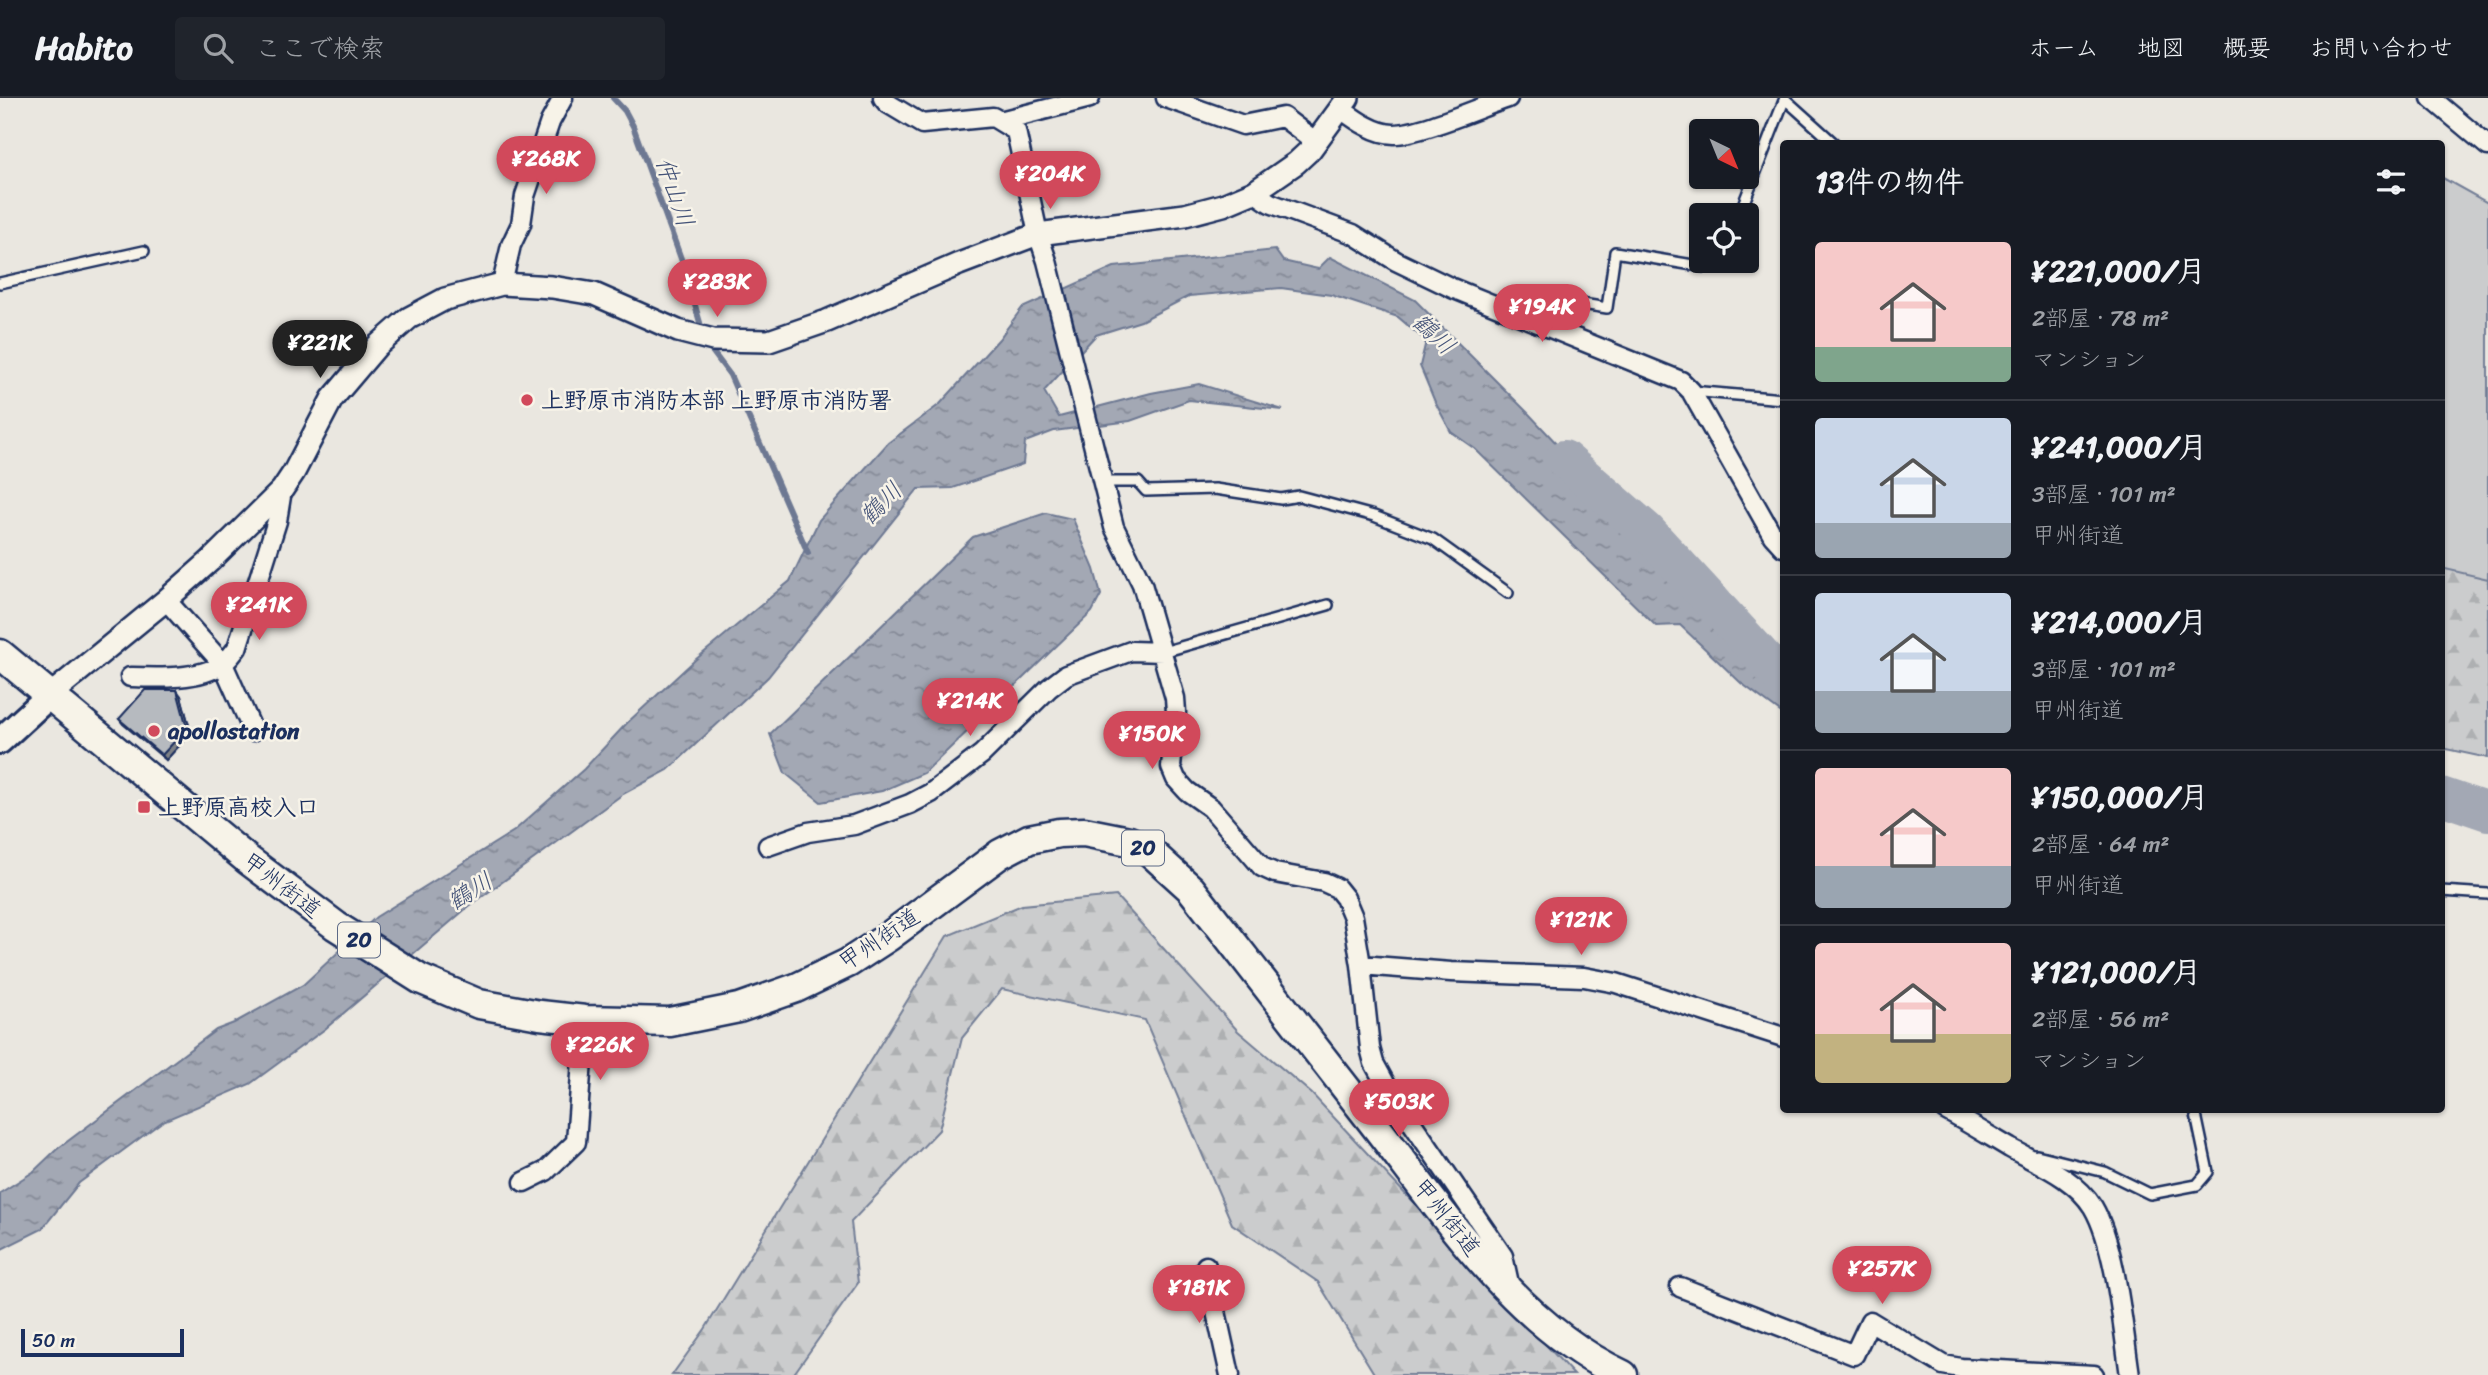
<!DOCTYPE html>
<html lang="ja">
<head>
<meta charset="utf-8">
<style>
  body { margin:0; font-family:Sriracha,"Klee One",sans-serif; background:#20242c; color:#f1f3f6; height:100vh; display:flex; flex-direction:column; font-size:26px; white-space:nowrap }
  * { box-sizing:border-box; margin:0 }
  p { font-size:23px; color:#9ea1a6 }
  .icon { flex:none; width:38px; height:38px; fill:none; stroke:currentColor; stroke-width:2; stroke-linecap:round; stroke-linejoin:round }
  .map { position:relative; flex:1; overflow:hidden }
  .side { position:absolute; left:1780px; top:42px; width:665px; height:973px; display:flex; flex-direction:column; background:#171b24; border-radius:7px; box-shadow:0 2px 5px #0004 }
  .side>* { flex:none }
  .needle { width:46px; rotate:137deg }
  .fabs { position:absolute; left:1689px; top:21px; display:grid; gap:14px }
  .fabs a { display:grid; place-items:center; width:70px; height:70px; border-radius:7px; background:#171b24; box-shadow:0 2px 5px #0004; font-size:35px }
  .scale { position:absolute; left:21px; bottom:18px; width:163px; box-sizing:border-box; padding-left:7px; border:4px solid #1b2f5e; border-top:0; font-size:19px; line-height:24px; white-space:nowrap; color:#1b2f5e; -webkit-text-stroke:5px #f7f3e8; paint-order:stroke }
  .price { position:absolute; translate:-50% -60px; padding:0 16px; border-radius:24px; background:#d1495b; color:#fff; font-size:23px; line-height:46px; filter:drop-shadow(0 2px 4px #0008) }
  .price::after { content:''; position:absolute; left:50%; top:42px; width:21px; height:16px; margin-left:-10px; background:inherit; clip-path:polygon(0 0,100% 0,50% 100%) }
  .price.current { background:#222; color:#fff }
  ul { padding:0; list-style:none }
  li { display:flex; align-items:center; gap:21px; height:175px; padding:0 35px }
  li+li { border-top:2px solid #363941 }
  li span { display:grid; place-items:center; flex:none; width:196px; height:140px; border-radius:7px; color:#555 }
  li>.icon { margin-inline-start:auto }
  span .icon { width:84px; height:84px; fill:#fffc; stroke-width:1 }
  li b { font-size:30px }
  h2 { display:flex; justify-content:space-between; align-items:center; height:84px; padding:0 35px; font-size:30px }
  header { display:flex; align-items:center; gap:42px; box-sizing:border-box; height:98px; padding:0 35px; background:#171b24; border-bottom:2px solid #363941 }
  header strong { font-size:33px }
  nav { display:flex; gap:38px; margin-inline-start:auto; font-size:24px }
  .search { width:490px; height:63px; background:#20242c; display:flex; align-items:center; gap:18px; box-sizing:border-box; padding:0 24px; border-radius:7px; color:#9ea1a6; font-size:26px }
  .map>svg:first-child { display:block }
</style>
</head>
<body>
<header>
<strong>Habito</strong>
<div class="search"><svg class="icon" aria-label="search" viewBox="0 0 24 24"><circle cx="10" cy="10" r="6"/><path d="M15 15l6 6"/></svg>ここで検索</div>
<nav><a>ホーム</a><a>地図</a><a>概要</a><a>お問い合わせ</a></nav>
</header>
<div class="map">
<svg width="2488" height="1277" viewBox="0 0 2488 1277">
  <defs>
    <pattern id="forest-firs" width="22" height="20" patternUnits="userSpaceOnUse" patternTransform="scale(1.75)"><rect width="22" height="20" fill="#cbcccd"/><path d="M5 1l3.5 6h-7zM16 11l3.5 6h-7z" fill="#aeb0b2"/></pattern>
    <pattern id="water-ripples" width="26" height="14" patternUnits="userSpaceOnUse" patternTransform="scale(1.75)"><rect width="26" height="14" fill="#a3a8b4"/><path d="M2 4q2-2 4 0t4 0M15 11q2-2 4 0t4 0" fill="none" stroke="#848996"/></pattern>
  </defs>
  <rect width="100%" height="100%" fill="#eae7e0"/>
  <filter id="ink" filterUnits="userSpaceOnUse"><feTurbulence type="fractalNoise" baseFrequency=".0143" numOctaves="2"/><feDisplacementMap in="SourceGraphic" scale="14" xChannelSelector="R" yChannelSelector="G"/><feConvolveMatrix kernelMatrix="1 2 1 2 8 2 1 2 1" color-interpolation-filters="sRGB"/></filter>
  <g filter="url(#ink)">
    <!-- forest -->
    <path fill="url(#forest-firs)" stroke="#737e96" stroke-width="2" d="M2441 461 2488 464V660L2441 650Z
      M1116 798 1238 933 1312 996 1574 1277H1375L1318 1184 1232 1126 1145 922 1002 891 962 940 939 1032 851 1124 858 1185 793 1277H672L705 1231 947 838 1022 807Z"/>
    <!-- green -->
    <path fill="#cbcccd" stroke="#737e96" stroke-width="2" d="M2441 79 2488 105V481L2441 470Z"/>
    <!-- water -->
    <path fill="url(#water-ripples)" stroke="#6d7892" stroke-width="2" d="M1275 152 1283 163 1318 171 1330 159 1415 202 1528 315 1667 463 1783 563V616L1741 585 1680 527 1656 528 1475 351 1451 334 1435 304 1420 268 1426 243 1398 219 1331 197 1281 190 1189 198 1141 223 1096 237 1044 293 1059 319 1151 295 1199 286 1283 312 1189 302 1130 323 1054 333 1025 344 1023 366 953 390 918 391 768 579 668 672 623 696 468 809 325 931 250 986 163 1023 79 1085 42 1131 0 1152V1095L33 1074 56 1052 216 932 234 925 303 887 376 819 514 733 584 671 627 625 695 562 790 483 819 422 888 345 940 306 999 241 1022 210 1114 169Z
      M1046 415 1073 421 1094 471 1101 497 1092 514 924 675 882 693 821 704 785 675 770 636 973 439Z"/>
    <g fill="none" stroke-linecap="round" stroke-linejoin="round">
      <!-- stream -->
      <path stroke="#6d7892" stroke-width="6" d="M613 0 625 13 633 28 684 169 703 235
        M706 245 730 277 808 455"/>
      <!-- river -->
      <path stroke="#a3a8b4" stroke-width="38" d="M1564 361 1647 433 1783 581
        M2441 698 2488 714"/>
      <!-- service casing -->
      <g stroke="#1b2f5e" stroke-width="14">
        <path id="service" d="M1785 1 1835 46
          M1739 117 1785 0
          M0 185 144 153
          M1518 213 1570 204 1607 210 1615 154 1705 169 1718 167 1723 163
          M1691 293 1783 301
          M1101 384H1138L1146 393 1215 391 1281 401 1299 398 1374 418 1433 441 1508 495
          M1163 554 1328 507
          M2441 793 2488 796
          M2037 1057 2105 1074 2150 1096 2197 1087 2208 1074 2195 1012"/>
      </g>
      <!-- minor casing -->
      <g stroke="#1b2f5e" stroke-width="23">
        <path id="minor" d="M883 0 887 5 922 26 993 19 1016 33 1038 136 1047 163 1114 429 1142 486 1175 600 1176 614 1171 669 1176 681 1187 693 1211 710 1262 769 1275 775 1324 784 1337 790 1345 800 1353 819 1361 867 1370 950 1374 965 1386 987 1503 1158 1510 1190
          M1166 0 1243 27 1283 19 1316 44
          M2431 0 2488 48
          M1341 11C1356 22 1375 36 1394 36 1420 36 1481 9 1508 0
          M1000 23 1090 0
          M1254 94 1270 105 1353 136 1396 163 1452 190 1681 283 1691 293 1773 438 1783 449
          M502 186 511 147 521 126 525 98 550 24 563 0
          M166 502 223 566 253 633
          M130 579C157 580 199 582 222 566 228 563 233 555 237 550L277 423 282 392
          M768 748 808 734 854 727 910 706 931 695 982 656 1049 590 1066 577 1131 553 1163 554
          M1361 867 1451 874 1584 879 1616 885 1783 939
          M1945 1012C1967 1024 1988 1037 2010 1050 2039 1066 2075 1080 2093 1109 2116 1148 2123 1231 2130 1277
          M524 1084 546 1073 576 1044 585 922
          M1206 1168 1230 1277
          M1680 1189 1854 1257 1870 1223 1943 1267 1961 1270 2094 1277"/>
      </g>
      <!-- tertiary casing -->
      <g stroke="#1b2f5e" stroke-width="26">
        <path id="tertiary" d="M50 597 166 502 210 463 282 392 294 374 332 301 377 248 409 220 445 201 502 186 552 189 594 196 678 233 713 242 769 243 827 223 959 166 1038 136 1185 117 1223 107 1254 94 1296 65 1310 52 1348 0"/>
      </g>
      <!-- secondary casing -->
      <g stroke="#1b2f5e" stroke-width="30">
        <path id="secondary" d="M0 643 50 597"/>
      </g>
      <!-- trunk casing -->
      <g stroke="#1b2f5e" stroke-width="33">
        <path id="trunk" d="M0 556 248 762 336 828 420 881 479 906 540 917 585 922 670 924 739 910 796 890 848 865 888 839 1000 756 1029 741 1059 735 1084 734 1129 743 1148 752 1191 791C1253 871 1315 951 1377 1030 1447 1120 1517 1228 1623 1277"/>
      </g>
      <!-- service -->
      <use href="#service" stroke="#f7f3e8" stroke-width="9"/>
      <!-- minor -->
      <use href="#minor" stroke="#f7f3e8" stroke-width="18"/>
      <!-- tertiary -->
      <use href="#tertiary" stroke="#f7f3e8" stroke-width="21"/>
      <!-- secondary -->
      <use href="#secondary" stroke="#f7f3e8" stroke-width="24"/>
      <!-- trunk -->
      <use href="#trunk" stroke="#f7f3e8" stroke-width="28"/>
    </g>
    <!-- wall -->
    <path fill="#9da0a4" stroke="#1b2f5e" stroke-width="2" d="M181 598 191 635 166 662 123 626 119 621Z"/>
    <!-- shaded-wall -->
    <path fill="#7f8286" stroke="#1b2f5e" stroke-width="2" d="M177 592 181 598 191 635 166 662 162 657Z"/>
    <!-- building -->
    <path fill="#b6babf" stroke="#1b2f5e" stroke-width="2" d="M145 592H177L187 630 162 657 119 621Z"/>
  </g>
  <!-- markers -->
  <g fill="#d1495b" stroke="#f7f3e8" stroke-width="2.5">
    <circle cx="527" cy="302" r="7"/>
    <circle cx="154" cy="633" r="7"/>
    <rect x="137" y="702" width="14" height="14" rx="3.5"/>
  </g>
  <g text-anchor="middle" stroke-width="5" stroke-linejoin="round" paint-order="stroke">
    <!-- shield labels -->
    <g fill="#f7f3e8" stroke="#5d6a87" stroke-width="2">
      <rect x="1122" y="732.5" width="42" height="35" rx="5"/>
      <rect x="338" y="824.5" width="42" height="35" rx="5"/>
    </g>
    <g font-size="21" font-weight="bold" fill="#1b2f5e">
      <text x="1143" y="757">20</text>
      <text x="359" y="849">20</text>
    </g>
    <!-- poi labels -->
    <g font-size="23" font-weight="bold" fill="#1b2f5e" stroke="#f7f3e8" text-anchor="start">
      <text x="541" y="310">上野原市消防本部 上野原市消防署</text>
      <text x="168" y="641">apollostation</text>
      <text x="158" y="717">上野原高校入口</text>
    </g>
    <!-- street labels -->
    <g font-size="23" fill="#1b2f5e" stroke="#f7f3e8">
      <text transform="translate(282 787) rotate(37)" y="8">甲州街道</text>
      <text transform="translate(879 841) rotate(-34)" y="8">甲州街道</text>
      <text transform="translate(1447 1119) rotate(51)" y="8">甲州街道</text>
    </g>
    <!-- water labels -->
    <g font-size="24" font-style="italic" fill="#445378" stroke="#f7f3e8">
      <text transform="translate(675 94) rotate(71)" y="8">仲山川</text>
      <text transform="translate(1434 236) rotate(43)" y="8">鶴川</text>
      <text transform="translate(881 405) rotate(-45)" y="8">鶴川</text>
      <text transform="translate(470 793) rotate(-32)" y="8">鶴川</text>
    </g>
  </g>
</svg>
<div class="fabs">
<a><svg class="needle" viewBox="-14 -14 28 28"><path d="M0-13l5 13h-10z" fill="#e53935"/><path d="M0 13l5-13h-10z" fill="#9ea1a6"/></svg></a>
<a><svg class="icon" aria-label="locate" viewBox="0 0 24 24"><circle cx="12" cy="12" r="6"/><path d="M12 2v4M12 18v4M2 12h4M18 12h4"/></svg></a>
</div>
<div class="scale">50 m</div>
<b class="price" style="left:546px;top:98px">¥268K</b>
<b class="price" style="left:1050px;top:113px">¥204K</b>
<b class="price" style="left:717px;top:221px">¥283K</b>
<b class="price" style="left:1542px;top:246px">¥194K</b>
<b class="price current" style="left:320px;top:282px">¥221K</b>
<b class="price" style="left:259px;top:544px">¥241K</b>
<b class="price" style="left:970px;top:640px">¥214K</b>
<b class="price" style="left:1152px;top:673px">¥150K</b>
<b class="price" style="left:1581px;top:859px">¥121K</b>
<b class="price" style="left:600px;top:984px">¥226K</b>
<b class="price" style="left:1399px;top:1041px">¥503K</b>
<b class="price" style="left:1882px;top:1208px">¥257K</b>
<b class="price" style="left:1199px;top:1227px">¥181K</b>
<section class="side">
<h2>13件の物件<svg class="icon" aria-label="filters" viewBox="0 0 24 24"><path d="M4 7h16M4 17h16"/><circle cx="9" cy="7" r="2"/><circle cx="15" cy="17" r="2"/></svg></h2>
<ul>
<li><span style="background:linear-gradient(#f6c9c9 75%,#7fa58c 0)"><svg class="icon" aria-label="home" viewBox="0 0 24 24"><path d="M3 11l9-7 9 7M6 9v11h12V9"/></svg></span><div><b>¥221,000/月</b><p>2部屋 · 78 m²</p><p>マンション</p></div></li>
<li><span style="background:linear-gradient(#c9d6e8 75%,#9aa5b1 0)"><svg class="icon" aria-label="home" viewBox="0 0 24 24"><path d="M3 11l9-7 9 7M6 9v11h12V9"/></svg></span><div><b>¥241,000/月</b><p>3部屋 · 101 m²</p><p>甲州街道</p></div></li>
<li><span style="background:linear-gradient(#c9d6e8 70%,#9aa5b1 0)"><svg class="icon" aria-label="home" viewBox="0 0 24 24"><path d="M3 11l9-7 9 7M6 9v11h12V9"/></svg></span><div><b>¥214,000/月</b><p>3部屋 · 101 m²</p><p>甲州街道</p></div></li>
<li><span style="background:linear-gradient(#f6c9c9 70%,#9aa5b1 0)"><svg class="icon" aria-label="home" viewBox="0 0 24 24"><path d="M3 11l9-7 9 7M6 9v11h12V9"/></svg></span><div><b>¥150,000/月</b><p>2部屋 · 64 m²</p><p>甲州街道</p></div></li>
<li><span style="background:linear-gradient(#f6c9c9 65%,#c2b280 0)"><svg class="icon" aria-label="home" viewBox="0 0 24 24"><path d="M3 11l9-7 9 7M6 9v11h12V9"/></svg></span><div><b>¥121,000/月</b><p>2部屋 · 56 m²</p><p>マンション</p></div></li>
</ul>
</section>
</div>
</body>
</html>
